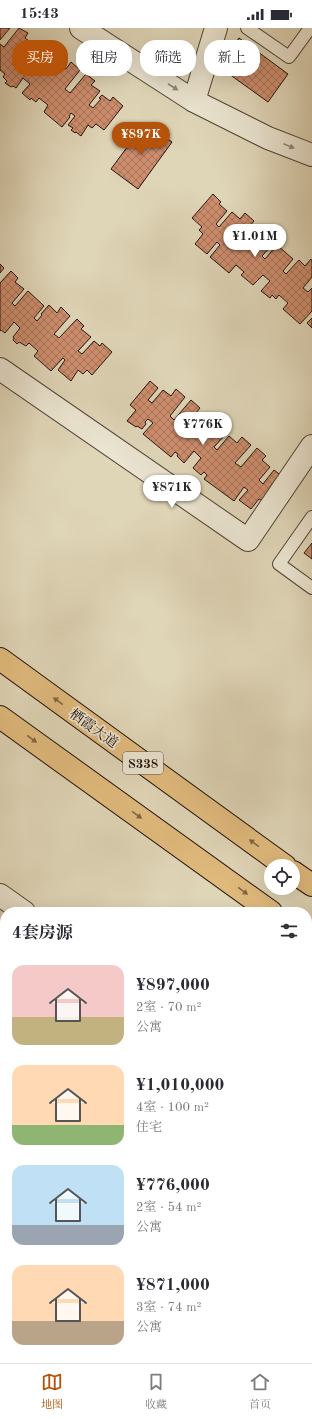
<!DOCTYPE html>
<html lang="zh">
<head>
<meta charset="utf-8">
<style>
  body { margin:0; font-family:"Old Standard TT","Noto Serif SC",serif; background:#f7f7f7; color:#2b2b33; height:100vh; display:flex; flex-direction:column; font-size:15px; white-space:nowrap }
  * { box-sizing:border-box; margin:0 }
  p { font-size:13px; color:#7c7c81 }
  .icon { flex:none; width:22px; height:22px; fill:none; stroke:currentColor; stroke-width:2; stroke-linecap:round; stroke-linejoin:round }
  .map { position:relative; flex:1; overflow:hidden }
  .drawer { position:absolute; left:0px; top:879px; width:312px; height:456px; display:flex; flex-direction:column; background:#fff; border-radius:16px 16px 0 0; box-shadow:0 4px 16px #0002 }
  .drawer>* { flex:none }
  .hud { position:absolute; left:12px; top:12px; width:288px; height:36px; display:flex; gap:8px }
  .buttons { position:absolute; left:264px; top:831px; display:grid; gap:8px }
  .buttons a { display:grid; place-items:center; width:36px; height:36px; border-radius:50%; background:#fff; box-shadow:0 4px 16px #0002; font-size:20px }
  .price { position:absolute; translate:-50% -34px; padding:0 9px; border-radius:14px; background:#fff; color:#222; font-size:13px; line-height:26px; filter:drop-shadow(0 1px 2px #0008) }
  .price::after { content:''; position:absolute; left:50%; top:24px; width:12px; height:9px; margin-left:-6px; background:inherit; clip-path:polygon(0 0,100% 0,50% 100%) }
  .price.on { background:#b45309; color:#fff }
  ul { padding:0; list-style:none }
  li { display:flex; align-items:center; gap:12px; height:100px; padding:0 12px }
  li span { display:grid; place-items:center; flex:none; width:112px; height:80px; border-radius:12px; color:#555 }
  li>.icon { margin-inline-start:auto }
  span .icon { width:48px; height:48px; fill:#fffc; stroke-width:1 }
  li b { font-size:17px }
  h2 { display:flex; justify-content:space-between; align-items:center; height:48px; padding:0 12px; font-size:17px }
  .chip { padding:0 14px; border-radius:16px; background:#fff; box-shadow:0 4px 16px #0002; font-size:14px; line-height:36px }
  .chip.on { background:#b45309; color:#fff }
  .status { display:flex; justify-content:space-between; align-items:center; height:28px; padding:0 20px; background:#fff; direction:ltr }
  .status svg { height:11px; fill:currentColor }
  .menu { display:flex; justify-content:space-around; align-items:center; height:56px; border-top:1px solid #e1e1e2; background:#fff; font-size:11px; color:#7c7c81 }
  .menu a { display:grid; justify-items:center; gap:2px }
  .menu .on { color:#b45309 }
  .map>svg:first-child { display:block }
</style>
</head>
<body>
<div class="status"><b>15:43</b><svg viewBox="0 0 49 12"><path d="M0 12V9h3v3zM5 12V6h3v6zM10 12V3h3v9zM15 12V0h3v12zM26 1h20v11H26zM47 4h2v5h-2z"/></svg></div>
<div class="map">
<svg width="312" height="1335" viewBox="0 0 312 1335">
  <defs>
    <pattern id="building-cross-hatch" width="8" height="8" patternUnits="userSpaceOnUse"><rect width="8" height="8" fill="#ce8e6e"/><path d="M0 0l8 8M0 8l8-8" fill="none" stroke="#a77359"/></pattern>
  </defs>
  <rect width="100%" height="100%" fill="#dfd5b7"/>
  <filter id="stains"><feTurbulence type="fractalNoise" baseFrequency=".005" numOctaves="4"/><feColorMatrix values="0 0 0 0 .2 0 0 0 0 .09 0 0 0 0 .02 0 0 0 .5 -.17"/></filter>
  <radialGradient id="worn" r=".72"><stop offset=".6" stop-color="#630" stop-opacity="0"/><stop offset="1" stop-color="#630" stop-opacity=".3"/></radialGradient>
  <!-- building -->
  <path fill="url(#building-cross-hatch)" stroke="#22130b" d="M0 0H10L0 12Z
    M19 0 28 5 25 10 33 16 22 30 27 34 38 20 53 33 43 45 46 48 58 34 66 41 71 34 80 42 65 61 70 65 86 46 95 53 91 57 100 63 89 77 93 80 101 71 99 70 102 67 110 73 113 69 123 78 104 102 96 96 92 100 88 97 81 108 76 104 75 105 71 102 73 100 68 97 75 88 71 85 69 88 70 89 62 99 44 84 48 77 39 70 36 74 31 70 30 72 22 65 30 56 23 50 16 60 13 58 11 59 5 55 7 53 3 49 5 46 0 42V16L4 19Z
    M239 10 288 46 268 74 218 38Z
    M145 95 172 114 138 161 111 141Z
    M213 166 221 174 219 176 227 183 216 196 219 199 232 184 240 191 245 185 254 193 238 212 243 217 261 196 268 202 264 206 274 215 262 228 265 231 277 217 293 231 283 243 286 246 299 232 305 238 311 231 312 233V249L303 260 308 264 312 260V283L300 296 283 281 288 275 279 267 276 271 272 267 270 270 261 263 270 253 263 247 253 257 241 247 244 244 236 237 229 245 210 229 220 217 217 214 207 226 195 216 203 206 199 202 202 199 192 190Z
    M0 236 4 240 0 245Z
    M11 243 18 250 15 254 24 261 12 275 15 278 28 263 44 278 34 290 37 293 42 287 41 286 49 277 57 285 61 279 70 288 54 306 59 310 77 291 84 298 81 301 91 309 78 323 82 326 94 313 100 318 102 315 112 324 92 347 87 342 83 346 78 342 71 353 58 342 65 332 63 330 51 343 34 328 38 323 29 315 26 318 19 314 17 316 13 312 14 310 13 309 20 300 14 294 5 305 1 302 0 303V255Z
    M312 290V300L307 295Z
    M150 353 158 360 148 372 152 375 163 362 171 368 176 361 185 369 170 388 174 392 191 372 200 380 196 385 205 392 194 405 198 408 209 394 225 407 214 419 217 422 229 408 237 415 242 409 251 417 235 435 241 439 257 420 266 428 262 432 270 439 259 452 263 456 274 442 283 449 263 473 259 471 251 481 239 472 248 462 244 459 234 473 204 451 207 447 204 444 201 447 193 440 201 430 194 423 184 435 177 428 178 426 175 424 171 429 143 406 153 395 148 391 145 394 146 396 142 401 137 398 136 399 127 393 136 382 130 377Z
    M312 515V531L304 525Z
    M5 967V978L0 974Z
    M307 1166 312 1169V1181L307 1188Z
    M307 1294 312 1299V1335H226L224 1333 227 1330H307Z
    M27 1330H72L74 1332 71 1335H26L29 1332Z"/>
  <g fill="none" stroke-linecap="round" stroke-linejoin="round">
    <!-- lane casing -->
    <g stroke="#514436" stroke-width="14">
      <path id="lane" d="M247 0 289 29 310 0
        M312 489 279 536 312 560"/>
    </g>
    <!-- street casing -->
    <g stroke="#514436" stroke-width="24">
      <path id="street" d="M81 0 194 73 268 110 312 127
        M194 73 216 0
        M0 341 248 512 312 418
        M0 867 24 884
        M307 1088 312 1091"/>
    </g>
    <!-- primary casing -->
    <g stroke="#22130b" stroke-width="24">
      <path id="primary" d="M0 631 285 838
        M0 689 271 884
        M293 844 312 857
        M307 910 312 913"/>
    </g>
    <!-- lane -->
    <use href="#lane" stroke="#eae4d0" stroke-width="12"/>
    <!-- street -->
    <use href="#street" stroke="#eae4d0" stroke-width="22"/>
    <!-- primary -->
    <use href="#primary" stroke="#e0ba7c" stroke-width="22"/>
  </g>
  <!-- one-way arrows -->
  <defs><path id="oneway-solid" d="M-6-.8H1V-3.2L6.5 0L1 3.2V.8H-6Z"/></defs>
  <g fill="#908677">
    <use href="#oneway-solid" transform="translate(173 59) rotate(33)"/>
    <use href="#oneway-solid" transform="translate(289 118) rotate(22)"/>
  </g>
  <g fill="#816644">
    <use href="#oneway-solid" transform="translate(58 673) rotate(-144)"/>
    <use href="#oneway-solid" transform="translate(32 711) rotate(36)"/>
    <use href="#oneway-solid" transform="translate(137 787) rotate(36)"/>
    <use href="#oneway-solid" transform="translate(254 815) rotate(-144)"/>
    <use href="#oneway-solid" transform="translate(243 863) rotate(36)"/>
  </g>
  <g text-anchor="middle" stroke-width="3.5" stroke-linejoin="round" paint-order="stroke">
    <!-- shield labels -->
    <rect fill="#eae4d0" stroke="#5e5246" stroke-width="1" x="123" y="724" width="40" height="22" rx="3"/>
    <g font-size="13" font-weight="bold" fill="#22130b">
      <text x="143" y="740">S338</text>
    </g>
    <!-- street labels -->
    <g font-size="14" fill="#22130b" stroke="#eae4d0">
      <text transform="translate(94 700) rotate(36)" y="5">栖霞大道</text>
    </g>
  </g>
  <rect width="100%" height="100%" filter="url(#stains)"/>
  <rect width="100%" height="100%" fill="url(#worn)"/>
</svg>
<div class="buttons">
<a><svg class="icon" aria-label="locate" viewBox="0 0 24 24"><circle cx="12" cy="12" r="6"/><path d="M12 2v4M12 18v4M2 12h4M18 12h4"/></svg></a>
</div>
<b class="price on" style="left:141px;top:128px">¥897K</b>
<b class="price" style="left:255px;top:230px">¥1.01M</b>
<b class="price" style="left:203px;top:418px">¥776K</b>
<b class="price" style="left:172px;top:481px">¥871K</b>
<div class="hud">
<a class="chip on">买房</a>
<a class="chip">租房</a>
<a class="chip">筛选</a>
<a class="chip">新上</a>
</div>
<section class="drawer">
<h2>4套房源<svg class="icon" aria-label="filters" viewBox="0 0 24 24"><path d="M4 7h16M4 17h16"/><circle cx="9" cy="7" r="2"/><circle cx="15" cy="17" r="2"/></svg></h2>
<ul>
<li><span style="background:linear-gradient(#f6c9c9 65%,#c2b280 0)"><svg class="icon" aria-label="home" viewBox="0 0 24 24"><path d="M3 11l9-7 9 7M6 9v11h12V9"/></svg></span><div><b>¥897,000</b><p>2室 · 70 m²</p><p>公寓</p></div></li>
<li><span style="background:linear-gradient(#ffd9b3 75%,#8fb573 0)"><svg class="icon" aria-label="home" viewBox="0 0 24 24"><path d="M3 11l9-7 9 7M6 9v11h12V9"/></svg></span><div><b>¥1,010,000</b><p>4室 · 100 m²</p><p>住宅</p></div></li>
<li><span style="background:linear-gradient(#bfe0f5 75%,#9aa5b1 0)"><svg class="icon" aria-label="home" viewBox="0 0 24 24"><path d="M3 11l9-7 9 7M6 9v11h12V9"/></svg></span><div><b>¥776,000</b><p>2室 · 54 m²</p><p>公寓</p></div></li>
<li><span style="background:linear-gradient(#ffd9b3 70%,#b9a48a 0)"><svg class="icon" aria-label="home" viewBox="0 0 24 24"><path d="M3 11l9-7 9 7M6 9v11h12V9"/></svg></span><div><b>¥871,000</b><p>3室 · 74 m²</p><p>公寓</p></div></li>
</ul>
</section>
</div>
<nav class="menu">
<a class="on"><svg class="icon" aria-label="map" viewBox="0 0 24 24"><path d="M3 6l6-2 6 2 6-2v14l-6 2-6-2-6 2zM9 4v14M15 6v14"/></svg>地图</a>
<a><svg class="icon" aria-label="saved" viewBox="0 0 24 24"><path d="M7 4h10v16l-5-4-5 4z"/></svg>收藏</a>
<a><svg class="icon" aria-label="home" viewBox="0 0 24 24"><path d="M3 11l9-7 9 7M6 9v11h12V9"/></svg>首页</a>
</nav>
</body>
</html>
